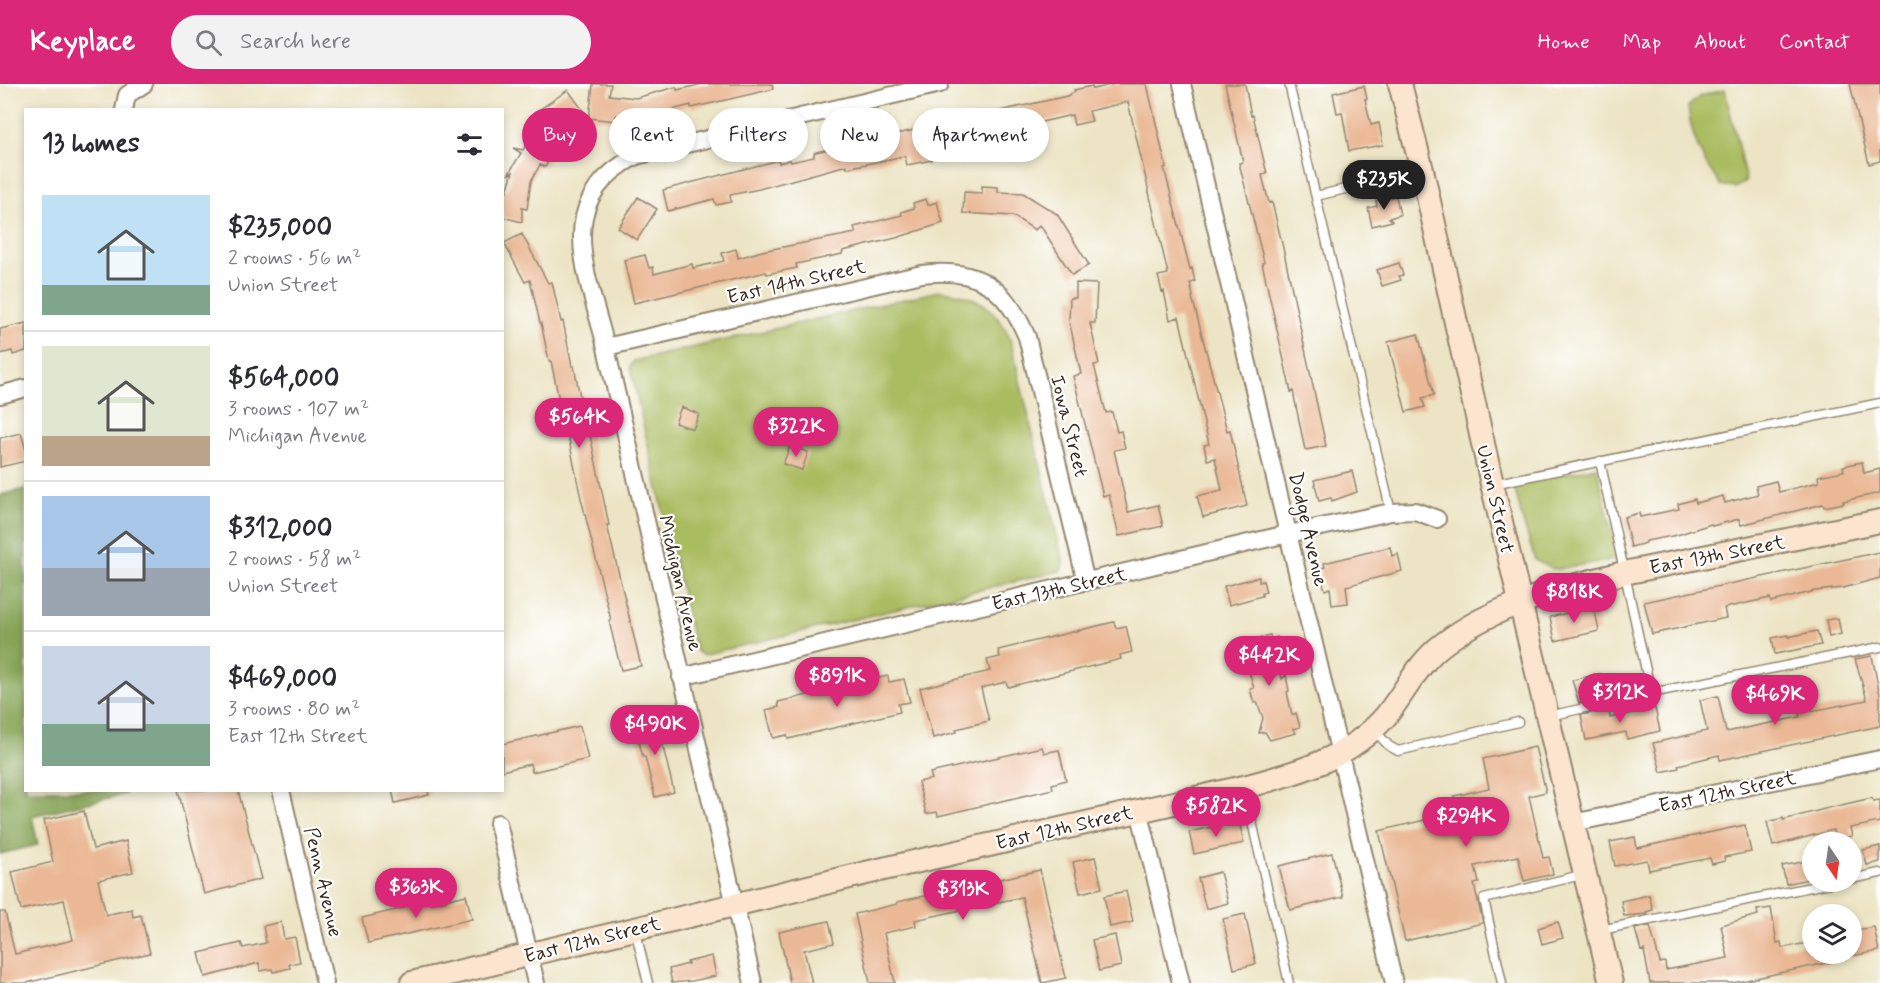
<!DOCTYPE html>
<html lang="en">
<head>
<meta charset="utf-8">
<style>
  body { margin:0; font-family:Mynerve,sans-serif; background:#f2f2f3; color:#2b2b33; height:100vh; display:flex; flex-direction:column; font-size:22px; white-space:nowrap }
  * { box-sizing:border-box; margin:0 }
  p { font-size:20px; color:#7c7c81 }
  .icon { flex:none; width:33px; height:33px; fill:none; stroke:currentColor; stroke-width:2; stroke-linecap:round; stroke-linejoin:round }
  .map { position:relative; flex:1; overflow:hidden }
  .drawer { position:absolute; left:24px; top:24px; width:480px; height:684px; display:flex; flex-direction:column; background:#fff; border-radius:0px; box-shadow:0 3px 9px #0003 }
  .drawer>* { flex:none }
  .hud { position:absolute; left:522px; top:24px; width:570px; height:54px; display:flex; gap:12px }
  .needle { width:39px; rotate:167deg }
  .tools { position:absolute; left:1802px; top:748px; display:grid; gap:12px }
  .tools a { display:grid; place-items:center; width:60px; height:60px; border-radius:50%; background:#fff; box-shadow:0 3px 9px #0003; font-size:30px }
  .price { position:absolute; translate:-50% -51px; padding:0 14px; border-radius:21px; background:#db2777; color:#fff; font-size:20px; line-height:39px; filter:drop-shadow(0 2px 3px #0008) }
  .price::after { content:''; position:absolute; left:50%; top:36px; width:18px; height:14px; margin-left:-9px; background:inherit; clip-path:polygon(0 0,100% 0,50% 100%) }
  .price.selected { background:#222; color:#fff }
  ul { padding:0; list-style:none }
  li { display:flex; align-items:center; gap:18px; height:150px; padding:0 18px }
  li+li { border-top:2px solid #e1e1e2 }
  li span { display:grid; place-items:center; flex:none; width:168px; height:120px; border-radius:0px; color:#555 }
  li>.icon { margin-inline-start:auto }
  span .icon { width:72px; height:72px; fill:#fffc; stroke-width:1 }
  li b { font-size:26px }
  h2 { display:flex; justify-content:space-between; align-items:center; height:72px; padding:0 18px; font-size:26px }
  .chip { padding:0 21px; border-radius:27px; background:#fff; box-shadow:0 3px 9px #0003; font-size:21px; line-height:54px }
  .chip.selected { background:#db2777; color:#fff }
  header { display:flex; align-items:center; gap:36px; box-sizing:border-box; height:84px; padding:0 30px; background:#db2777; color:#fff }
  header strong { font-size:28px }
  nav { display:flex; gap:33px; margin-inline-start:auto; font-size:21px }
  .search { width:420px; height:54px; background:#f2f2f3; display:flex; align-items:center; gap:15px; box-sizing:border-box; padding:0 21px; border-radius:33px; color:#7c7c81; font-size:22px }
  .map>svg:first-child { display:block }
</style>
</head>
<body>
<header>
<strong>Keyplace</strong>
<div class="search"><svg class="icon" aria-label="search" viewBox="0 0 24 24"><circle cx="10" cy="10" r="6"/><path d="M15 15l6 6"/></svg>Search here</div>
<nav><a>Home</a><a>Map</a><a>About</a><a>Contact</a></nav>
</header>
<div class="map">
<svg width="1880" height="899" viewBox="0 0 1880 899">
  <rect width="100%" height="100%" fill="#fff"/>
  <filter id="ink" filterUnits="userSpaceOnUse"><feTurbulence type="fractalNoise" baseFrequency=".0167" numOctaves="2"/><feDisplacementMap in="SourceGraphic" scale="12" xChannelSelector="R" yChannelSelector="G"/><feConvolveMatrix kernelMatrix="1 2 1 2 8 2 1 2 1" color-interpolation-filters="sRGB"/></filter>
  <filter id="wash" filterUnits="userSpaceOnUse"><feTurbulence type="fractalNoise" baseFrequency=".008" numOctaves="4" result="noise"/><feDisplacementMap in="SourceGraphic" scale="24" xChannelSelector="R" yChannelSelector="G"/><feGaussianBlur stdDeviation="1.35" result="paint"/><feColorMatrix in="noise" values="0 0 0 0 0 0 0 0 0 0 0 0 0 0 0 0 0 1.4 0 .05"/><feComposite in="paint" operator="in"/></filter>
  <g filter="url(#wash)">
    <rect width="100%" height="100%" fill="#ece4c4"/>
    <!-- green -->
    <path fill="#aabc60" stroke="#72733f" stroke-width="1.5" d="M1725 6 1746 97 1735 104 1721 101C1702 78 1691 53 1688 23L1700 12Z
      M939 207C974 209 996 222 1010 255L1064 481 1060 487 702 571 695 566 630 283 634 277Z
      M1597 383 1618 475 1558 485 1550 484 1535 476 1522 434 1514 401Z"/>
    <!-- forest -->
    <path fill="#87a456" stroke="#61673a" stroke-width="1.5" d="M25 405 26 706H125L126 710 32 732 38 761 0 770V411Z"/>
    <g id="blocks">
      <!-- building -->
      <path fill="#eab894" d="M593 0H611L609 11 636 14 676 3 677 6 703 0H772L773 5 691 24V21L641 34 616 31 615 37 589 34Z
        M1115 0H1147L1166 83 1164 84 1190 185 1192 184 1195 198 1190 199 1193 212 1192 213 1227 347 1230 346 1247 422 1203 433 1197 412 1222 406 1215 374 1207 376 1204 361 1209 360 1179 233 1170 236 1164 207 1162 208 1158 192 1168 190 1128 18 1089 27 1092 37 1074 41 1072 31 930 64 932 76 907 81 905 72 847 84V81L759 105 730 111 731 118 716 121 714 115 668 127 663 106 779 76V79L790 76 791 78 814 73V69L816 68 1067 12 1075 8 1074 6 1092 2 1093 5Z
        M1225 0H1245L1251 32 1253 31 1267 90 1262 91 1269 119 1272 118 1283 164 1326 362 1305 366 1293 307 1291 308 1262 179 1264 178 1239 79 1243 78Z
        M1850 0H1880V77L1869 80Z
        M1364 2 1367 15H1365L1371 41 1379 39 1383 61 1349 67 1342 28 1337 29 1333 9Z
        M568 6 588 33 540 68 553 70 545 83 540 81 531 97 527 125 522 124V138L502 133V106L507 107 513 88 508 91 521 69 513 64 523 66 541 36 536 28Z
        M982 102 998 103V108L1023 109 1057 130 1089 181 1072 191 1040 141 1035 146 1013 132 963 129 964 108 982 109Z
        M1396 112 1400 131 1389 134 1392 137 1372 142 1368 124 1377 122 1376 117Z
        M638 113 657 125 637 156 618 144Z
        M926 115 928 121 937 118 943 139 896 154 843 167 842 170 796 180 797 184 767 190 766 188 634 219 624 176 645 171 649 184 653 183 654 190 692 180 693 184 724 177 722 169 736 165 738 174 762 167 856 149 854 143 902 131 901 128 914 124 913 119Z
        M522 150 548 199 552 198 561 238 563 237 572 282H574L582 323 584 322 609 441H607L641 582 621 586 609 537 611 536 580 410 562 321H560L551 277H549L541 239H540L530 196 525 198 504 159Z
        M1399 179 1403 191 1399 192 1401 196 1382 202 1377 186Z
        M1076 199 1097 200 1095 239H1090L1099 280 1094 281 1106 329 1112 328 1117 348 1121 347 1125 364 1114 366 1128 428 1158 421 1163 442 1119 452 1109 411 1103 412 1073 292 1081 290 1069 236 1070 214H1076Z
        M26 239V267L13 271 12 267 0 270V245Z
        M1418 250 1434 311 1422 314 1425 323 1406 328 1388 258Z
        M681 323 699 330 693 345 675 339Z
        M21 349 26 366V377L0 383V354Z
        M790 362 808 368 802 386 783 380Z
        M1862 378 1864 389 1880 385V409L1843 417 1844 419 1824 423 1823 420 1741 441 1739 435 1712 442 1711 440 1677 451 1646 457V459L1631 463 1624 433 1639 429 1640 433 1679 425 1678 420 1695 415 1696 419 1723 412 1725 419 1758 410 1756 402 1776 397 1779 408 1819 398 1818 392 1844 387 1843 382Z
        M1352 387 1357 408 1332 417 1331 414 1319 417 1314 396Z
        M1390 463 1392 472 1398 470 1402 487 1346 502 1348 519 1332 521 1330 504 1325 506 1319 485 1325 483 1324 479Z
        M1880 468V494L1843 504 1815 507 1771 518 1770 514 1724 524 1726 534 1652 550 1644 518Z
        M1259 493V498L1263 497 1266 508 1262 509V512L1229 521 1224 502Z
        M1594 523 1599 547 1555 557 1550 533Z
        M1838 534 1841 550 1829 553 1826 536Z
        M1114 538 1116 544 1126 542 1132 568 1120 571 1121 575 1008 603 1006 598 981 604 989 637 956 645 957 648 933 654 920 604 990 587 987 576 1000 573 998 566Z
        M1817 547 1821 561 1775 570 1772 554 1788 551V553Z
        M1270 551 1271 555 1277 553 1279 565 1276 567 1282 595 1286 591 1289 607 1287 608 1292 631 1296 629 1300 643 1293 645 1296 649 1270 656 1265 648 1259 649 1263 634 1257 618 1254 619 1250 605 1254 604 1246 577 1242 578 1238 559Z
        M1872 572 1880 611V642L1720 676 1719 671 1678 681 1679 684 1661 688 1653 659 1707 647 1700 616 1718 612 1726 648 1800 633 1793 601 1807 598 1812 627 1867 616 1855 575Z
        M1601 590 1606 613 1579 619 1572 596Z
        M888 592 889 598 904 595 910 618 898 620 900 628 788 655 787 651 773 654 766 626 779 623 778 618Z
        M1655 624 1660 647 1627 655 1626 648 1586 656 1581 631 1609 625 1610 634Z
        M656 634 674 708 655 713 645 673H643L634 639Z
        M580 642 588 675 532 688 530 680 502 687V660Z
        M1042 663 1044 669 1059 666 1066 696 1052 700 1053 705 938 732 937 728 926 730 918 698 932 695 930 689Z
        M1535 663 1546 708 1529 712 1543 774 1549 773 1553 790 1524 797 1518 772 1475 782 1479 799 1474 800 1483 839 1405 857 1379 747 1458 728 1454 712 1489 704 1483 675Z
        M178 706H238L261 795 204 810Z
        M392 706H428L429 711 395 719Z
        M1872 714 1873 717 1880 716V738L1850 744 1852 752 1835 756 1833 746 1773 762 1767 738 1783 734V736L1828 724Z
        M84 727 93 765 126 757 133 788 98 796 106 831 132 825 133 833 141 831 150 869 26 899H0V828H5L15 870 73 856 64 816 21 826 12 788 53 778 44 736Z
        M1239 737 1244 759 1194 770 1189 748Z
        M1745 741 1751 768 1724 773 1725 777 1712 780 1710 774 1649 786 1647 776 1615 782 1610 758 1635 753 1637 764Z
        M1880 762V778L1867 781 1863 766Z
        M1332 769 1343 813 1290 826 1279 782Z
        M1095 773 1102 804 1080 809 1073 778Z
        M1812 776V794L1786 800 1782 782Z
        M1040 786 1066 894 1042 899 1022 813 915 836 916 842 884 849 895 899H870L855 830 897 820V818Z
        M1220 788 1228 819 1206 825 1198 794Z
        M1126 807 1133 838 1110 843 1104 812Z
        M466 811 472 835 368 859 362 834 404 824V822L430 816V820Z
        M1649 811 1653 826 1646 828 1647 830 1624 832 1621 817Z
        M1771 824 1777 859 1781 858 1782 864 1812 858V870H1845L1846 875 1732 899H1650L1644 866 1641 867 1635 845 1650 842 1660 879 1665 878 1666 886 1728 874 1721 841 1758 831 1757 826Z
        M1245 830 1256 880 1234 885 1223 835Z
        M829 837 834 859 804 866 812 899H790L779 848Z
        M281 838 284 855 295 853 300 878 289 880 290 884 273 888 272 885 260 887 259 879 205 893 199 869 241 859 243 864 266 859 263 842Z
        M1558 838 1563 854 1542 860 1538 844Z
        M1874 843 1879 867 1851 872V847Z
        M1115 851 1121 882 1099 887 1092 856Z
        M712 872 716 892 692 897 672 899 669 885 688 880 687 878Z"/>
    </g>
  </g>
  <g filter="url(#ink)">
    <use href="#blocks" fill-opacity="0" stroke="#948771" stroke-width="1.5"/>
    <g fill="none" stroke-linecap="round" stroke-linejoin="round">
      <!-- lane casing -->
      <g stroke="#948771" stroke-width="11">
        <path id="lane" d="M1289 0 1391 428
          M1316 112 1421 87
          M1600 377 1651 609
          M1493 400 1880 319
          M1549 632 1651 609 1880 563
          M1373 645 1389 662 1398 667 1518 638
          M1244 703 1289 899
          M1851 795 1880 789
          M635 845 648 899
          M1601 846 1835 798
          M1502 899 1484 815 1585 790"/>
      </g>
      <!-- street casing -->
      <g stroke="#948771" stroke-width="20">
        <path id="street" d="M1182 0 1394 899
          M124 26 127 11 144 0
          M606 263 922 190C977 183 1006 203 1027 253L1086 498
          M0 311 26 304
          M681 593 1270 454 1391 428 1415 427 1437 435
          M281 706 325 899
          M1139 726 1181 899
          M498 739 536 899
          M1573 739 1880 675
          M753 899 603 251C584 181 555 115 636 72L940 0"/>
      </g>
      <!-- secondary casing -->
      <g stroke="#948771" stroke-width="26">
        <path id="secondary" d="M1400 0 1422 86 1492 400 1611 899
          M412 899 866 789 1244 703C1297 689 1348 675 1385 633 1405 609 1417 580 1442 561 1493 521 1561 504 1624 489L1880 437"/>
      </g>
      <!-- lane -->
      <use href="#lane" stroke="#fff" stroke-width="8"/>
      <!-- street -->
      <use href="#street" stroke="#fff" stroke-width="16"/>
      <!-- secondary -->
      <use href="#secondary" stroke="#fce5cf" stroke-width="22"/>
    </g>
  </g>
  <g text-anchor="middle" stroke-width="4.5" stroke-linejoin="round" paint-order="stroke">
    <!-- street labels -->
    <g font-size="20" fill="#3b2a1e" stroke="#fff">
      <text transform="translate(796 197) rotate(-13)" y="7">East 14th Street</text>
      <text transform="translate(1070 342) rotate(76)" y="7">Iowa Street</text>
      <text transform="translate(1496 415) rotate(77)" y="7">Union Street</text>
      <text transform="translate(1309 445) rotate(77)" y="7">Dodge Avenue</text>
      <text transform="translate(1717 470) rotate(-11)" y="7">East 13th Street</text>
      <text transform="translate(681 499) rotate(77)" y="7">Michigan Avenue</text>
      <text transform="translate(1059 504) rotate(-13)" y="7">East 13th Street</text>
      <text transform="translate(1727 707) rotate(-12)" y="7">East 12th Street</text>
      <text transform="translate(1064 743) rotate(-13)" y="7">East 12th Street</text>
      <text transform="translate(324 798) rotate(77)" y="7">Penn Avenue</text>
      <text transform="translate(592 855) rotate(-14)" y="7">East 12th Street</text>
    </g>
  </g>
</svg>
<div class="tools">
<a><svg class="needle" viewBox="-14 -14 28 28"><path d="M0-13l5 13h-10z" fill="#e53935"/><path d="M0 13l5-13h-10z" fill="#7c7c81"/></svg></a>
<a><svg class="icon" aria-label="layers" viewBox="0 0 24 24"><path d="M12 4l9 5-9 5-9-5zM3 14l9 5 9-5"/></svg></a>
</div>
<b class="price selected" style="left:1384px;top:127px">$235K</b>
<b class="price" style="left:579px;top:365px">$564K</b>
<b class="price" style="left:796px;top:374px">$322K</b>
<b class="price" style="left:1574px;top:540px">$818K</b>
<b class="price" style="left:1269px;top:603px">$442K</b>
<b class="price" style="left:837px;top:624px">$891K</b>
<b class="price" style="left:1620px;top:640px">$312K</b>
<b class="price" style="left:1775px;top:642px">$469K</b>
<b class="price" style="left:655px;top:672px">$490K</b>
<b class="price" style="left:1216px;top:754px">$582K</b>
<b class="price" style="left:1466px;top:764px">$294K</b>
<b class="price" style="left:416px;top:835px">$363K</b>
<b class="price" style="left:963px;top:837px">$313K</b>
<div class="hud">
<a class="chip selected">Buy</a>
<a class="chip">Rent</a>
<a class="chip">Filters</a>
<a class="chip">New</a>
<a class="chip">Apartment</a>
</div>
<section class="drawer">
<h2>13 homes<svg class="icon" aria-label="filters" viewBox="0 0 24 24"><path d="M4 7h16M4 17h16"/><circle cx="9" cy="7" r="2"/><circle cx="15" cy="17" r="2"/></svg></h2>
<ul>
<li><span style="background:linear-gradient(#bfe0f5 75%,#7fa58c 0)"><svg class="icon" aria-label="home" viewBox="0 0 24 24"><path d="M3 11l9-7 9 7M6 9v11h12V9"/></svg></span><div><b>$235,000</b><p>2 rooms · 56 m²</p><p>Union Street</p></div></li>
<li><span style="background:linear-gradient(#dfe7d0 75%,#b9a48a 0)"><svg class="icon" aria-label="home" viewBox="0 0 24 24"><path d="M3 11l9-7 9 7M6 9v11h12V9"/></svg></span><div><b>$564,000</b><p>3 rooms · 107 m²</p><p>Michigan Avenue</p></div></li>
<li><span style="background:linear-gradient(#a9c7e8 60%,#9aa5b1 0)"><svg class="icon" aria-label="home" viewBox="0 0 24 24"><path d="M3 11l9-7 9 7M6 9v11h12V9"/></svg></span><div><b>$312,000</b><p>2 rooms · 58 m²</p><p>Union Street</p></div></li>
<li><span style="background:linear-gradient(#c9d6e8 65%,#7fa58c 0)"><svg class="icon" aria-label="home" viewBox="0 0 24 24"><path d="M3 11l9-7 9 7M6 9v11h12V9"/></svg></span><div><b>$469,000</b><p>3 rooms · 80 m²</p><p>East 12th Street</p></div></li>
</ul>
</section>
</div>
</body>
</html>
